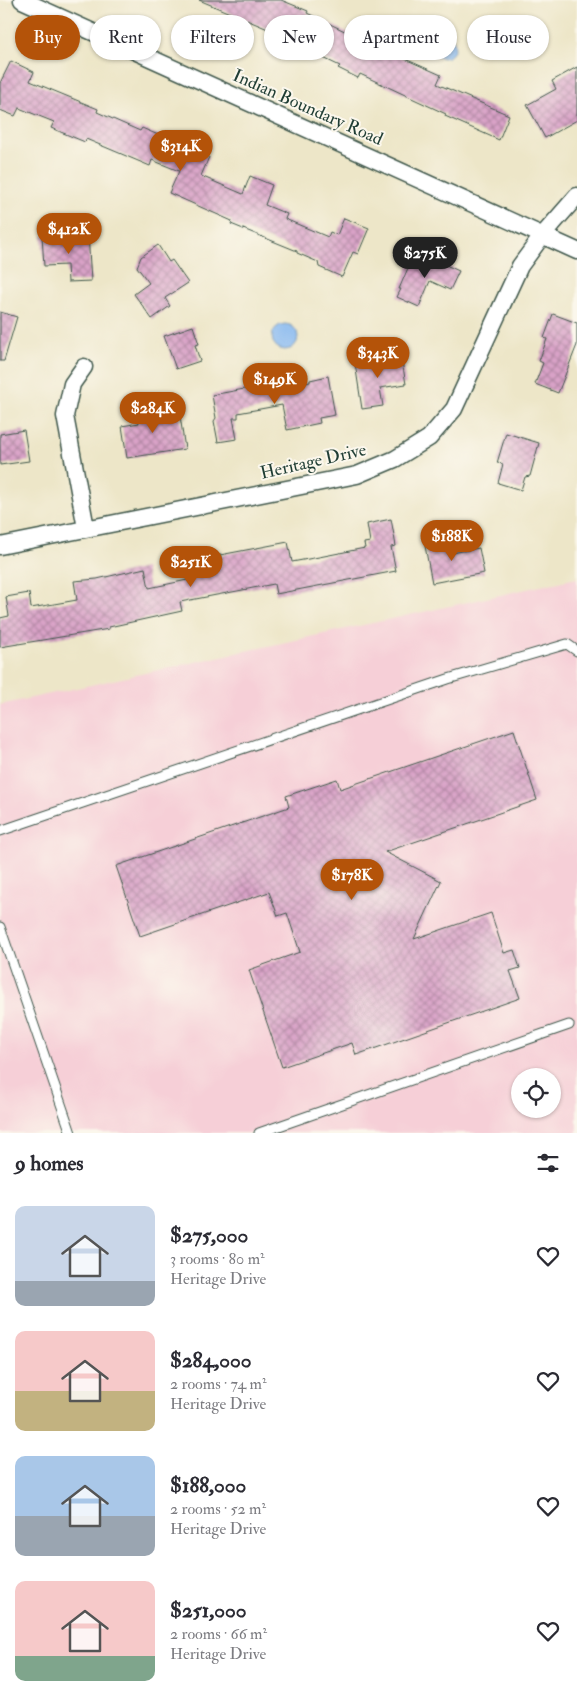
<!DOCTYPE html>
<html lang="en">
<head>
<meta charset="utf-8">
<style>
  body { margin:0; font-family:"IM FELL Double Pica",serif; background:#f2f2f3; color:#2b2b33; height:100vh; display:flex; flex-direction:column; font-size:19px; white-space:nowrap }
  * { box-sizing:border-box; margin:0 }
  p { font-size:16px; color:#7c7c81 }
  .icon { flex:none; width:28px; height:28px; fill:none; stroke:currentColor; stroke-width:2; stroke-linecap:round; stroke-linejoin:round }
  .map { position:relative; height:1133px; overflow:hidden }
  .side { display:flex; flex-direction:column; background:#fff; flex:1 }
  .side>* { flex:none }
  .guide { position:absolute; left:15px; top:15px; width:548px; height:45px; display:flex; gap:10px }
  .controls { position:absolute; left:511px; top:1068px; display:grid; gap:10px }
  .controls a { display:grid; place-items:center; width:50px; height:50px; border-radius:50%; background:#fff; box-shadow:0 1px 4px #0004; font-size:25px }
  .price { position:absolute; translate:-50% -42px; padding:0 11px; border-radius:18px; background:#b45309; color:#fff; font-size:16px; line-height:32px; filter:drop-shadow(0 1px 2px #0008) }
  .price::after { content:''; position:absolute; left:50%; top:30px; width:15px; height:11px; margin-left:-8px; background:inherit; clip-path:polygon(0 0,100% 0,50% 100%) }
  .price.selected { background:#222; color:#fff }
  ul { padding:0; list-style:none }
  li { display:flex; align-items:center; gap:15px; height:125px; padding:0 15px }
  li span { display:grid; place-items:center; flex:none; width:140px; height:100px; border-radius:10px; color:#555 }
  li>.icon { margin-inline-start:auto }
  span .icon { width:60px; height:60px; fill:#fffc; stroke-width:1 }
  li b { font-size:21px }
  h2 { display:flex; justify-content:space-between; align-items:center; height:60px; padding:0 15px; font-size:21px }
  .chip { padding:0 18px; border-radius:22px; background:#fff; box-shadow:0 1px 4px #0004; font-size:18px; line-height:45px }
  .chip.selected { background:#b45309; color:#fff }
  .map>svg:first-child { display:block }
</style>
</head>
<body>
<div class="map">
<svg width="577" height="1133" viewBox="0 0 577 1133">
  <defs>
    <pattern id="building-cross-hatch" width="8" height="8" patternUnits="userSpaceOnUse" patternTransform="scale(1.25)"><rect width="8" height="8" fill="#d9a2c7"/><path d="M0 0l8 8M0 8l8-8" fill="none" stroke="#af85a2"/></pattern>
  </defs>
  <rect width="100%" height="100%" fill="#fbf7ec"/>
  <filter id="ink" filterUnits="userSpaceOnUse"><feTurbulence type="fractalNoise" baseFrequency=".02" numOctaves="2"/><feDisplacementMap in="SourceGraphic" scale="10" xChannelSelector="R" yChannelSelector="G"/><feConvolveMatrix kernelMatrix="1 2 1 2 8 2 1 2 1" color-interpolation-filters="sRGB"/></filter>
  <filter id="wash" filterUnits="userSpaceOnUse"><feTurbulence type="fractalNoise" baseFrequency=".0096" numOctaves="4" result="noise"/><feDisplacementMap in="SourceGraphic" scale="20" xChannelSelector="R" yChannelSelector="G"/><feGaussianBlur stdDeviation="1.12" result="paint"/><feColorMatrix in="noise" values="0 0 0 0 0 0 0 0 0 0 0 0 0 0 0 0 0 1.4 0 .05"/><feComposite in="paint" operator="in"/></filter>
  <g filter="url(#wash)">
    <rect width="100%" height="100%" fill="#ede6c8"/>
    <!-- built -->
    <path fill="#f6cfd7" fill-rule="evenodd" d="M577 578V1133H0V705ZM520 1076H552V1109H520Z"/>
    <!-- water -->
    <path fill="#82b6f0" stroke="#507a92" d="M431 46a12 12 0 1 1 24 0a12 12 0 1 1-24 0Z
      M272 337a13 13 0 1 1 26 0a13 13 0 1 1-26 0Z"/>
    <g id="blocks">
      <!-- building -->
      <path fill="url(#building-cross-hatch)" d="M199 0H281L308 11 307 13 376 46 441 75 437 84 509 115 499 140 445 116 446 114 360 74 358 78 338 68 340 66 294 44V46L273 37 275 32Z
        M11 61 34 72 30 81 98 109 97 112 140 131 142 128 209 157 201 176 243 194 250 176 272 185 265 205 287 214 285 219 328 237 330 232 337 235 344 218 369 228 358 254 353 252 342 277 319 267 318 262 297 253V251L231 224 232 221 169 193 179 171 152 160 150 166 86 139 85 142 51 128 54 122 19 108 15 116 0 110V83Z
        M577 67V120L545 138 527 105 556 89 552 81Z
        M88 234 91 281 68 282 67 265 44 266 42 236Z
        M158 245 169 262 172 260 188 283 165 298 170 306 152 319 134 294 149 283 137 267 141 257Z
        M414 254 438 264 439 262 459 271 450 290 430 281 419 307 397 297 401 289H399Z
        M0 312 17 317 4 361H0Z
        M553 314 577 323V345L558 393 535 384 543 363 539 361 547 339 544 338Z
        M193 326 199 344 195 345 200 361 176 369 164 336Z
        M401 356 406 384 380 388 383 406 362 409 355 363Z
        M328 376 335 415 319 418 320 423 287 430 282 405 238 413V418H233L237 439 218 442 214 421 216 418 212 395 255 387 256 393 310 382V380Z
        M157 407 159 419 180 416 185 449 127 458 122 426 139 423 137 410Z
        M24 430 29 461 0 465V434Z
        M506 433 539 443 530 476 525 477 521 490 498 483 503 464 497 463Z
        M391 519 396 546 391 547 396 571 276 594 274 584 180 602 182 611 109 627V629L0 647V618L9 616 6 597 29 593 31 608 77 600 74 581 97 579 145 568 149 588 197 578 195 568 222 563 220 555 288 542 292 562 319 557 365 548 364 543 370 542 367 524Z
        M450 540 452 553 479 548 484 573 432 583 425 546Z
        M514 730 537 800 385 852 441 881 414 939 491 913 504 953 514 950 520 968 510 971 520 998 356 1055 352 1043 282 1067 249 970 300 952 287 913 278 916 269 892 140 936 116 866 289 807 286 796 337 779 340 789Z"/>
    </g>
  </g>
  <g filter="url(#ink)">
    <use href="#blocks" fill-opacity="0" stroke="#3e564a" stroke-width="1"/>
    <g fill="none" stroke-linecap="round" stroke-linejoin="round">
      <!-- service casing -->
      <g stroke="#3e564a" stroke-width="11">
        <path id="service" d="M0 831 448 679 567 644 577 651
          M0 927 71 1133
          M259 1133 569 1025"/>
      </g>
      <!-- minor casing -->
      <g stroke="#3e564a" stroke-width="19">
        <path id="minor" d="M22 0 577 251
          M84 367 72 384 65 416 86 528
          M0 546 357 475 395 459 429 438 454 409 520 266 542 236 577 196"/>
      </g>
      <!-- service -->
      <use href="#service" stroke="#fff" stroke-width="9"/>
      <!-- minor -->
      <use href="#minor" stroke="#fff" stroke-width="16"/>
    </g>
  </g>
  <g text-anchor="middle" stroke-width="4" stroke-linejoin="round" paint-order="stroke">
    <!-- street labels -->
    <g font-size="18" fill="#1f3d34" stroke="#fbf7ec">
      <text transform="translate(308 107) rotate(24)" y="6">Indian Boundary Road</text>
      <text transform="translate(313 461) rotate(-13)" y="6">Heritage Drive</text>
    </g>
  </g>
</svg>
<div class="controls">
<a><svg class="icon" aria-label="locate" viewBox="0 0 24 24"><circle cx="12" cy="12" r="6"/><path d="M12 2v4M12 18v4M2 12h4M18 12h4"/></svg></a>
</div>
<b class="price" style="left:181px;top:172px">$314K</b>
<b class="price" style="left:69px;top:255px">$412K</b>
<b class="price selected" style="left:425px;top:279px">$275K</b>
<b class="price" style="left:378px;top:379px">$343K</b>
<b class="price" style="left:275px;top:405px">$149K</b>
<b class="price" style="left:153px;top:434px">$284K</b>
<b class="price" style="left:452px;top:562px">$188K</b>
<b class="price" style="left:191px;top:588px">$251K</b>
<b class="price" style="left:352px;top:901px">$178K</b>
<div class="guide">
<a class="chip selected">Buy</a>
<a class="chip">Rent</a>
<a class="chip">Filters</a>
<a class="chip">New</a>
<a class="chip">Apartment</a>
<a class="chip">House</a>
</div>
</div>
<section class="side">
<h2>9 homes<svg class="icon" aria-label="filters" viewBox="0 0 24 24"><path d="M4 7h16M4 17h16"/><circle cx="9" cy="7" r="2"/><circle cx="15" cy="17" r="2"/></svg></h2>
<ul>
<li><span style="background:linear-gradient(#c9d6e8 75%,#9aa5b1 0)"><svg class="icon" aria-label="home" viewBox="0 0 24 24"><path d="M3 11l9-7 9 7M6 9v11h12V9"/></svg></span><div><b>$275,000</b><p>3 rooms · 80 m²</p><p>Heritage Drive</p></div><svg class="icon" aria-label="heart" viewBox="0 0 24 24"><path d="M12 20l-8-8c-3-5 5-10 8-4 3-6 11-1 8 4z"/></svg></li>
<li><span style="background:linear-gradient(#f6c9c9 60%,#c2b280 0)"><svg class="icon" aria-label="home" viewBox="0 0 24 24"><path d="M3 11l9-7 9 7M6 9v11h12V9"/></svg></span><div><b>$284,000</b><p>2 rooms · 74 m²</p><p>Heritage Drive</p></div><svg class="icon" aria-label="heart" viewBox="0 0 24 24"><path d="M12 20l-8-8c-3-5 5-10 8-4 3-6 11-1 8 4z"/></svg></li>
<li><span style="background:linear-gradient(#a9c7e8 60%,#9aa5b1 0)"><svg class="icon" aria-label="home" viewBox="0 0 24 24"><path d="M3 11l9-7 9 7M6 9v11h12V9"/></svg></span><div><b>$188,000</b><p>2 rooms · 52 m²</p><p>Heritage Drive</p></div><svg class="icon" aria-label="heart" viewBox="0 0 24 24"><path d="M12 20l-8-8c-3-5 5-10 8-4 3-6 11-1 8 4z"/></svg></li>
<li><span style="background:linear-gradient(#f6c9c9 75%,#7fa58c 0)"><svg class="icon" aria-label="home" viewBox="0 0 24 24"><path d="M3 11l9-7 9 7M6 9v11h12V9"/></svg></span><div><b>$251,000</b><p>2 rooms · 66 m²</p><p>Heritage Drive</p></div><svg class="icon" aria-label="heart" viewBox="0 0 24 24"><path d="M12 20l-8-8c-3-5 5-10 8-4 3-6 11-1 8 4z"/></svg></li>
</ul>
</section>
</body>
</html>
